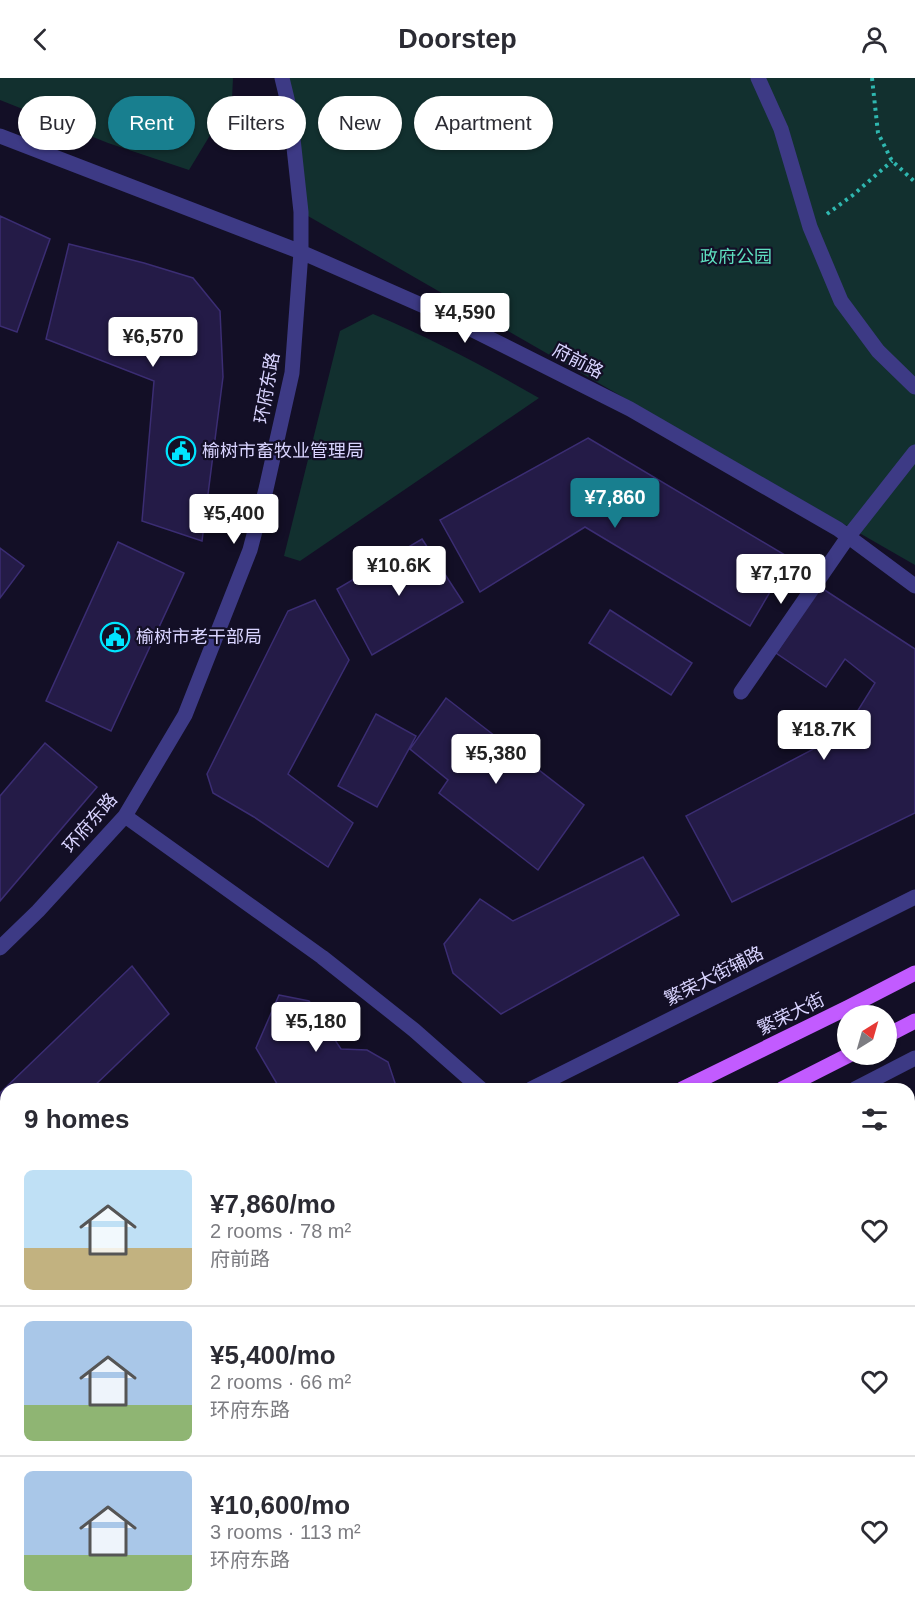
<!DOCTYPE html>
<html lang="en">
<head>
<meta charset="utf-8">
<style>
  body { margin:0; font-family:Arial,"Noto Sans SC",sans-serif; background:#f2f2f3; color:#2b2b33; height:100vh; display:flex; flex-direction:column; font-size:22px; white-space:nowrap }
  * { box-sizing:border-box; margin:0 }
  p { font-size:20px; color:#7c7c81 }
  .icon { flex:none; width:33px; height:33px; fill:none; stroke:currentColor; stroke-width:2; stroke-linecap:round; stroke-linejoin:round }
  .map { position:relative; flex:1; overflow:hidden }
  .side { position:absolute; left:0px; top:1005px; width:915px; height:534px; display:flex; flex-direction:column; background:#fff; border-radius:18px 18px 0 0; box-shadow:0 2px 4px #0004 }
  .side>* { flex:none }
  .guide { position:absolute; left:18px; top:18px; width:600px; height:54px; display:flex; gap:12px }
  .needle { width:39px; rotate:37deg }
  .fabs { position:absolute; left:837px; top:927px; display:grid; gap:12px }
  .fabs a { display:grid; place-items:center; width:60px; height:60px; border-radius:50%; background:#fff; box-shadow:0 2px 4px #0004; font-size:30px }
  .price { position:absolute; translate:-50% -51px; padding:0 14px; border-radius:6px; background:#fff; color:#222; font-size:20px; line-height:39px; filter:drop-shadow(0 2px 3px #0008) }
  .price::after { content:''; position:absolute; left:50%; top:36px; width:18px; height:14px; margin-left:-9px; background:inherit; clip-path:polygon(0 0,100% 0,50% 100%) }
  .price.selected { background:#187f8f; color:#fff }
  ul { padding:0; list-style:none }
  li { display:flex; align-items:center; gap:18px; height:150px; padding:0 24px }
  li+li { border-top:2px solid #e1e1e2 }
  li span { display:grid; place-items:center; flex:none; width:168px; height:120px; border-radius:9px; color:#555 }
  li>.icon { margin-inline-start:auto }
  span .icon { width:72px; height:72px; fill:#fffc; stroke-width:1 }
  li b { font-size:26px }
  h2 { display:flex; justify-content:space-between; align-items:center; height:72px; padding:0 24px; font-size:26px }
  .pill { padding:0 21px; border-radius:27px; background:#fff; box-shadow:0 2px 4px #0004; font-size:21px; line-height:54px }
  .pill.selected { background:#187f8f; color:#fff }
  header { display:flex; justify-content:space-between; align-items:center; height:78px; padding:0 24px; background:#fff; font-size:27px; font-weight:700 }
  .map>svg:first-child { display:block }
</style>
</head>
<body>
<header><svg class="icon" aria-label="back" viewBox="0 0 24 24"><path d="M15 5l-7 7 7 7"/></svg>Doorstep<svg class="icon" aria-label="person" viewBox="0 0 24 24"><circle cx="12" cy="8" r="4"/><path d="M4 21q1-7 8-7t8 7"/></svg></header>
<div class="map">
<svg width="915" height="1539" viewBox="0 0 915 1539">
  <rect width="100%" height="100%" fill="#130f26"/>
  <!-- green -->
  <path fill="#12302f" d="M0 0H233L232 21 189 92 108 65 0 22Z
    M281 0H915V487L301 134Z
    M373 236C431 260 485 289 539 320L300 483 284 478 340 253Z"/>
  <!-- building -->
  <path fill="#241b47" stroke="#3b2d73" stroke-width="1.5" d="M0 138 50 161 17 254 0 248Z
    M69 166 144 185 193 200 220 233 223 299 202 463 142 443 154 303 46 261Z
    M588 360 790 480 750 548 585 449 480 514 440 442Z
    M422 461 463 524 372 577 337 511Z
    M118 464 184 495 111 653 46 623Z
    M0 470 24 488 0 520Z
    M820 509 915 571V735L732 824 686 738 844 655 875 605 845 581 826 609 776 575Z
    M315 522 349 582 288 696 353 745 328 789 254 739 213 715 207 696 288 533Z
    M610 532 692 585 671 617 589 565Z
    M446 620 584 727 538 792 439 715 448 702 410 671Z
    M376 636 416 658 377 729 338 708Z
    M45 665 97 709 0 823V718Z
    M643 779 679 837 501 936 453 895 444 866 480 821 513 843Z
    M132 888 169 936 91 1011H6V1063L0 1057V1015Z
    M279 917 309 923 341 971 367 972 388 984 397 1011H280L256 970Z
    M0 1158 6 1167V1245L0 1236Z"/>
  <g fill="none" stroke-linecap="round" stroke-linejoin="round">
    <!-- path -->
    <path stroke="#2fb8b0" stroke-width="4" stroke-dasharray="3 4.5" stroke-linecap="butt" d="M872 0 878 55 892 83 915 104
      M827 136 853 117 892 83"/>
    <!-- minor -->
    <path stroke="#3d3a85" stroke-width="15" d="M758 0 781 51 810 149 841 223 878 273 915 309
      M0 58 301 174 435 233 630 331 838 451 915 508
      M741 614 848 459 915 374
      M125 738 322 879 414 952 481 1011
      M0 870 38 833 125 738 185 637 250 472 266 411 292 295 301 174V134L290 33 282 0
      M531 1011 915 819
      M855 1011 915 980
      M909 1192 915 1189
      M0 1294 6 1291
      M909 1414 915 1425
      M121 1533 124 1539
      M335 1533 338 1539
      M549 1533 553 1539
      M764 1533 767 1539
      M260 1538 271 1533"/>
    <!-- major -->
    <path stroke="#c25bff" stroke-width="15" d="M886 958 915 943
      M682 1011 849 929 915 895
      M782 1011 851 976
      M0 1346 6 1343
      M0 1402 6 1399
      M0 1455 6 1464
      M0 1515 6 1525
      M10 1533 14 1539
      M49 1533 52 1539"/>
  </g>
  <!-- icons -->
  <defs>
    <g id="civic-ring" transform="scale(1.5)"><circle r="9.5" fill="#130f26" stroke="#00e5ff" stroke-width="1.5"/><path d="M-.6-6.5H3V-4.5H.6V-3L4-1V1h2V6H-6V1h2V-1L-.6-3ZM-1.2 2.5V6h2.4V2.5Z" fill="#00e5ff"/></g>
  </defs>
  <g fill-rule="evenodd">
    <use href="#civic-ring" x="181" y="373"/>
    <use href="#civic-ring" x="115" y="559"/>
  </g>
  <g text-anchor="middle" stroke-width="4.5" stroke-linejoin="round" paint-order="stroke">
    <!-- park labels -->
    <g font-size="18" fill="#5fe0c0" stroke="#130f26">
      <text x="736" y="185">政府公园</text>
    </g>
    <!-- street labels -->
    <g font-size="18" fill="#d9d4ff" stroke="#130f26">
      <text transform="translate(578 283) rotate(27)" y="6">府前路</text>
      <text transform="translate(267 310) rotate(-80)" y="6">环府东路</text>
      <text transform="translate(90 745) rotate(-49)" y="6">环府东路</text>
      <text transform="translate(714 898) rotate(-27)" y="6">繁荣大街辅路</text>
      <text transform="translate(791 936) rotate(-26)" y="6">繁荣大街</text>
    </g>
    <!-- poi labels -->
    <g font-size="18" fill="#d9d4ff" stroke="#130f26" text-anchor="start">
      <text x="202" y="379">榆树市畜牧业管理局</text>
      <text x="136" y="565">榆树市老干部局</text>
    </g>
  </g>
</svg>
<div class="fabs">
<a><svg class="needle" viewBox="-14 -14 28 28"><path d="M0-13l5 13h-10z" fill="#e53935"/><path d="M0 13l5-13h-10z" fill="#7c7c81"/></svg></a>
</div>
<b class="price" style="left:465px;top:266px">¥4,590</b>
<b class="price" style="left:153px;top:290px">¥6,570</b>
<b class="price selected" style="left:615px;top:451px">¥7,860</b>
<b class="price" style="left:234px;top:467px">¥5,400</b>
<b class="price" style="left:399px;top:519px">¥10.6K</b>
<b class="price" style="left:781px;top:527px">¥7,170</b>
<b class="price" style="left:824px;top:683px">¥18.7K</b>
<b class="price" style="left:496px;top:707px">¥5,380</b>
<b class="price" style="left:316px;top:975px">¥5,180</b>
<div class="guide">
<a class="pill">Buy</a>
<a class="pill selected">Rent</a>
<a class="pill">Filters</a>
<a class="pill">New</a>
<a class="pill">Apartment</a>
</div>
<section class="side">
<h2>9 homes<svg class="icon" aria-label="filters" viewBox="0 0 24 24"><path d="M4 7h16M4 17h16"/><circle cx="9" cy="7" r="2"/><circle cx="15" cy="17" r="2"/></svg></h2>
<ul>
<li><span style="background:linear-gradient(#bfe0f5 65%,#c2b280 0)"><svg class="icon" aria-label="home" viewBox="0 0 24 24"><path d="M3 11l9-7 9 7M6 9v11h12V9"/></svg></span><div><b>¥7,860/mo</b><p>2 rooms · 78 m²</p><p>府前路</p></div><svg class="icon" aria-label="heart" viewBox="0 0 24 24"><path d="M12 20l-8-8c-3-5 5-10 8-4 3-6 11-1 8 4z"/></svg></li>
<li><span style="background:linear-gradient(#a9c7e8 70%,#8fb573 0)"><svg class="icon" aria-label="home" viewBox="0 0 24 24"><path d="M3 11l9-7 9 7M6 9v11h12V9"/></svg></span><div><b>¥5,400/mo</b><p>2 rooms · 66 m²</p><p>环府东路</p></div><svg class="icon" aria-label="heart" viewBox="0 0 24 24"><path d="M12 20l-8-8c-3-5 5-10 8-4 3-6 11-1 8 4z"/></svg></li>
<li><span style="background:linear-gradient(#a9c7e8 70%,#8fb573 0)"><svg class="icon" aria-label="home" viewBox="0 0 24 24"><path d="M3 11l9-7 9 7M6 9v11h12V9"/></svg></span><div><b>¥10,600/mo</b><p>3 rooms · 113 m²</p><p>环府东路</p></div><svg class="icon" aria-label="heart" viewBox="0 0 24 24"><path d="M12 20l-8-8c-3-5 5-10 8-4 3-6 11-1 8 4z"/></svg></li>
</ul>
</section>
</div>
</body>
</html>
